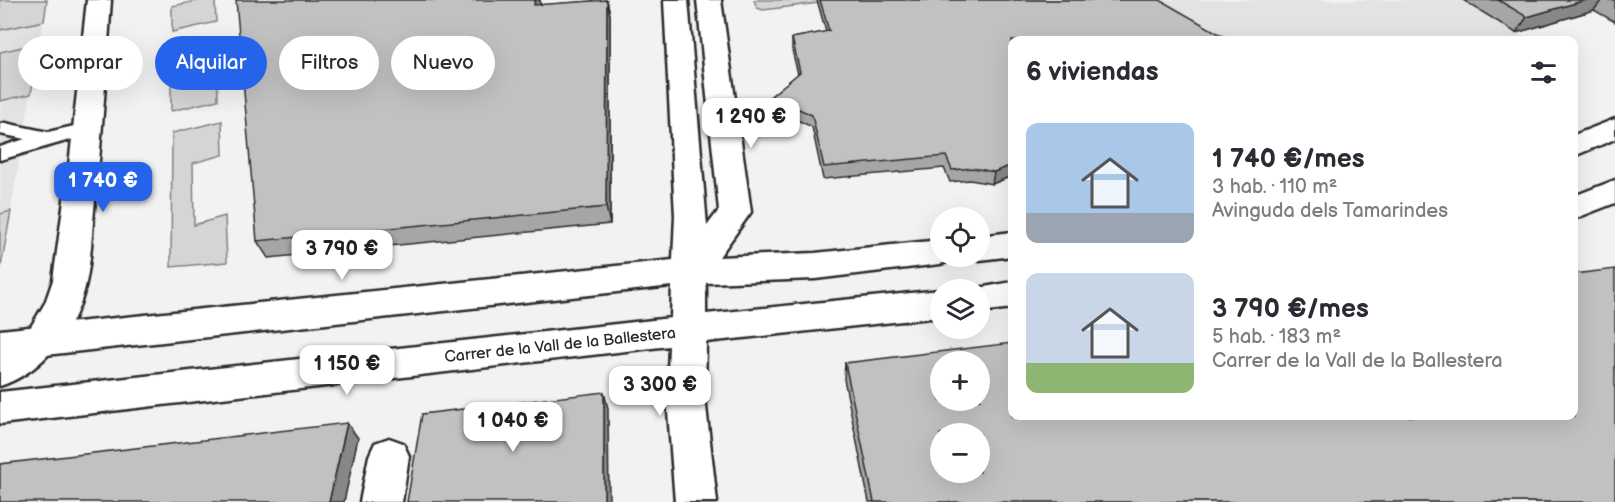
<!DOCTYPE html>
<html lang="es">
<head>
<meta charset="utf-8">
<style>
  body { margin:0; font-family:"Balsamiq Sans",sans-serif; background:#f7f7f7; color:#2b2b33; height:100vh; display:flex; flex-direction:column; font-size:22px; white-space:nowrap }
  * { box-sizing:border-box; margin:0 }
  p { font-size:20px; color:#7c7c81 }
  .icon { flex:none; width:33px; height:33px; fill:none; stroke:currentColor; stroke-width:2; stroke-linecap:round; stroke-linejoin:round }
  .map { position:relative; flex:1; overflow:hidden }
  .side { position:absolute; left:1008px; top:36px; width:570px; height:384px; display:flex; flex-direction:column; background:#fff; border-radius:12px; box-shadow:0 6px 24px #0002 }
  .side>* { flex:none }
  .top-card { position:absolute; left:18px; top:36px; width:570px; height:54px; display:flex; gap:12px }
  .buttons { position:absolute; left:930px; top:207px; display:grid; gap:12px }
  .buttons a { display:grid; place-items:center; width:60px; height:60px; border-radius:50%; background:#fff; box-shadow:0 6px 24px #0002; font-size:30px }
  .price { position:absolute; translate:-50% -51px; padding:0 14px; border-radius:12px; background:#fff; color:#222; font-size:20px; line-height:39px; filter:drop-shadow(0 2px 3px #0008) }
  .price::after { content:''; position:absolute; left:50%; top:36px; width:18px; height:14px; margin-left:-9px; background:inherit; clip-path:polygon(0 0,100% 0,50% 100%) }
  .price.active { background:#2563eb; color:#fff }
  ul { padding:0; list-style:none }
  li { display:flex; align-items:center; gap:18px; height:150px; padding:0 18px }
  li span { display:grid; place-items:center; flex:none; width:168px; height:120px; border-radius:12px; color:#555 }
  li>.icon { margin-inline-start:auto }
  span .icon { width:72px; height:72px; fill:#fffc; stroke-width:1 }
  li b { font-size:26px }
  h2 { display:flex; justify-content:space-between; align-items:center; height:72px; padding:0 18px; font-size:26px }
  .chip { padding:0 21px; border-radius:27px; background:#fff; box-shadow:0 6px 24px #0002; font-size:21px; line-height:54px }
  .chip.active { background:#2563eb; color:#fff }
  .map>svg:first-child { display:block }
</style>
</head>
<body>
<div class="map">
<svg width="1615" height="502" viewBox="0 0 1615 502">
  <rect width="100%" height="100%" fill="#f2f2f2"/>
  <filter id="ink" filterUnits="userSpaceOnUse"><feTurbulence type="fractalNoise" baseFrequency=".0167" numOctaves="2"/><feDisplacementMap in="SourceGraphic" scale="12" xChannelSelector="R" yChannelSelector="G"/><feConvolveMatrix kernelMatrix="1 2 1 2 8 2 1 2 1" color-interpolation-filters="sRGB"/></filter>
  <g filter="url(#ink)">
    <!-- built -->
    <path fill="#e3e3e3" d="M0 0H47L0 272Z
      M1158 0H1463L1528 40H1228Z"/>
    <!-- green -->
    <path fill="#d5d5d5" stroke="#808080" stroke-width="1.5" d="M0 0H47L44 21 0 30Z
      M201 0H215L216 22 172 32V6Z
      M754 0H817L818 3 763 10 757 8Z
      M40 43 31 94 0 101V52Z
      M190 55V73L217 67 218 100 171 111V59Z
      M222 121 223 155 193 163 194 225 225 216 227 262 171 267 172 133Z
      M11 211 0 272V214Z"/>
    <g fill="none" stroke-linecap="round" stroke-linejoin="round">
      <!-- service casing -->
      <g stroke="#2b2b2b" stroke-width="5">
        <path id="service" d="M5 123 48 132 87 123 94 125 96 129 94 133 0 160V147L25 139 0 134V124Z"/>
      </g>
      <!-- minor casing -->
      <g stroke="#2b2b2b" stroke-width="5">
        <path id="minor" d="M87 0H111C106 70 102 140 94 210 91 241 91 274 80 304 67 340 37 374 0 386V351L29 330 45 303 53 280 70 157Z
          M389 438 403 443 409 456 402 502H360L369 456 375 443Z"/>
      </g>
      <!-- tertiary casing -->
      <g stroke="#2b2b2b" stroke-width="5">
        <path id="tertiary" d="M664 0H688L707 226 719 210 697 0H721L751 212 719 257 815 253 940 240V256H954L952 261 940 264 815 279 706 283V314L940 290V317L706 342 705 398 717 502H675L667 398 669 346 0 424V392L671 318 672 286 0 360V330L673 260 675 216Z
          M1615 119V139L1574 156V135Z
          M1615 180V203L1574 219V196Z
          M1012 232V256L980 260 968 257 980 256V236Z
          M1012 282V308L980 312V290H968Z"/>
      </g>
      <!-- service -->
      <use href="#service" fill="#fff" fill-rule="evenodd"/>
      <!-- minor -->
      <use href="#minor" fill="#fff" fill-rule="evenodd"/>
      <!-- tertiary -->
      <use href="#tertiary" fill="#fff" fill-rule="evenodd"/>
    </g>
    <!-- wall -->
    <path fill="#a6a6a6" stroke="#2b2b2b" stroke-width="1.5" d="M540 0V5L607 0 610 15V224L268 258 257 241Z
      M817 0H1160L1012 40V176L992 184 970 180 950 182 944 168 823 179 812 127 772 108 771 96 798 74 792 50V38L826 32Z
      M1463 0H1615V22L1594 10 1516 33Z
      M845 363 1615 502H869L844 379Z"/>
    <!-- shaded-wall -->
    <path fill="#878787" stroke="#2b2b2b" stroke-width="1.5" d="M535 0H540L539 21 534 5Z
      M607 0 610 15V224L606 207Z
      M1586 0H1602L1594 10 1516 33 1527 17Z
      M1012 165V176L992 184 994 172Z
      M604 392 608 408 609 502H604Z
      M347 423 358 438 344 502H329Z"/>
    <!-- building -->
    <path fill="#c1c1c1" stroke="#2b2b2b" stroke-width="1.5" fill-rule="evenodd" d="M236 0H535L534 5 607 0 606 207 257 241Z
      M820 0H1160L1230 40H1012V165L994 172 973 168 952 170 946 156 824 167 812 115 771 96 800 72 792 38 829 31Z
      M1498 0H1586L1527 17Z
      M1615 269V502H874L845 363 1012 343V416H1574V274ZM940 362H980V400H940ZM940 434H980V472H940Z
      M604 392V502H407L422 414Z
      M347 423 329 502H0V464Z"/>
  </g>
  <g text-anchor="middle" stroke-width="5" stroke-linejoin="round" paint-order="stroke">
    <!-- street labels -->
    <g font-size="16" fill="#2b2b2b" stroke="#fff">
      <text transform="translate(560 344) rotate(-6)" y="6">Carrer de la Vall de la Ballestera</text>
    </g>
  </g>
</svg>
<div class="buttons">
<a><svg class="icon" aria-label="locate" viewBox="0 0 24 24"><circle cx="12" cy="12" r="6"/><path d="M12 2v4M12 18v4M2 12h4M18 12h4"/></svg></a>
<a><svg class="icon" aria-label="layers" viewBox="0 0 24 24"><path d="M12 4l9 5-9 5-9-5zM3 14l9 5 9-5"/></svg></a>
<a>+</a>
<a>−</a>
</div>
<b class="price" style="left:751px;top:149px">1 290 €</b>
<b class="price active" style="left:103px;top:213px">1 740 €</b>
<b class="price" style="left:342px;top:281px">3 790 €</b>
<b class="price" style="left:347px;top:396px">1 150 €</b>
<b class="price" style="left:660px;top:417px">3 300 €</b>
<b class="price" style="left:513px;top:453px">1 040 €</b>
<div class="top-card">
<a class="chip">Comprar</a>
<a class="chip active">Alquilar</a>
<a class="chip">Filtros</a>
<a class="chip">Nuevo</a>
</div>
<section class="side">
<h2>6 viviendas<svg class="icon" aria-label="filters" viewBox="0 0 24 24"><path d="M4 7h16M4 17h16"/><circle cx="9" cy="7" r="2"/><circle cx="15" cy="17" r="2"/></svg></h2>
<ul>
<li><span style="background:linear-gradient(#a9c7e8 75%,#9aa5b1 0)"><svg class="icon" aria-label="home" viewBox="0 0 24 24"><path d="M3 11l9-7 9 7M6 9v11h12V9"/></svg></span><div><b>1 740 €/mes</b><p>3 hab. · 110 m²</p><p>Avinguda dels Tamarindes</p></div></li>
<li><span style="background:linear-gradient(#c9d6e8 75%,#8fb573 0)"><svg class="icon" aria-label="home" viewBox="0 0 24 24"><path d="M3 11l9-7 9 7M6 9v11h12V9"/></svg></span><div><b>3 790 €/mes</b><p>5 hab. · 183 m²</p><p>Carrer de la Vall de la Ballestera</p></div></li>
</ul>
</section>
</div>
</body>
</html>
